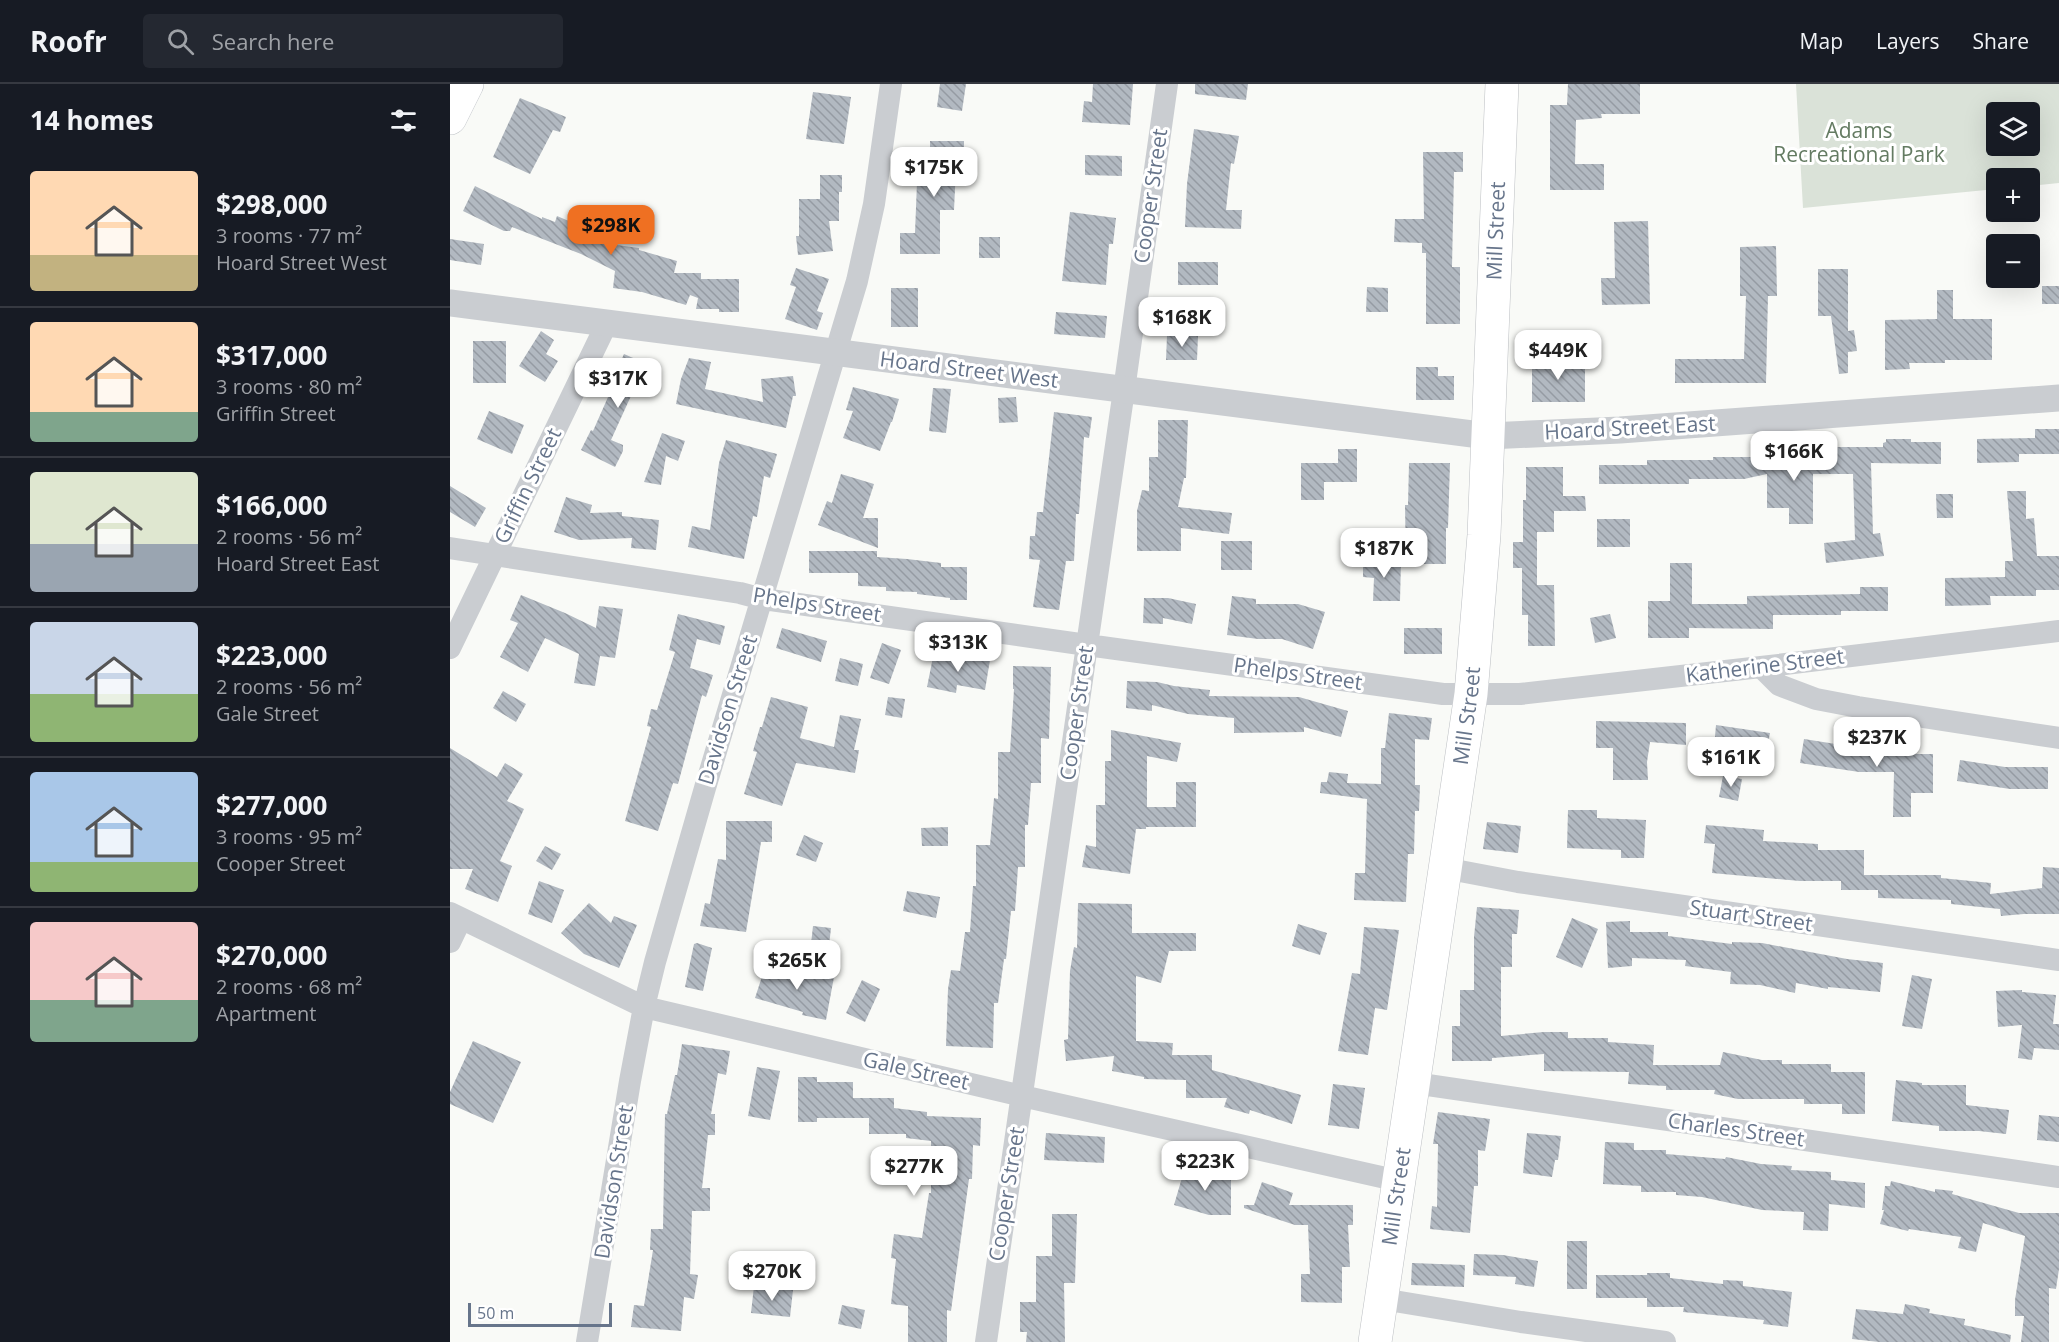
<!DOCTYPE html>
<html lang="en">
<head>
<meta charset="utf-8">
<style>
  body { margin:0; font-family:"Open Sans",sans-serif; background:#242831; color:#f1f3f6; height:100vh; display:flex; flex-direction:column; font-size:22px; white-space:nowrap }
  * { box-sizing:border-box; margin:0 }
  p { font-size:20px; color:#9ea1a6 }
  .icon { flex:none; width:33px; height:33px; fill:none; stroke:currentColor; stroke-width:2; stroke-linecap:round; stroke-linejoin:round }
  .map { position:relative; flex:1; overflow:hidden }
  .details { display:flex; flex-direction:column; background:#171b24; width:450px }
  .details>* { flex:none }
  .buttons { position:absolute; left:1536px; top:18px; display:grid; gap:12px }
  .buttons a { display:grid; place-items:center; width:54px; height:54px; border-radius:6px; background:#171b24; box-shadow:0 6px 24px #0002; font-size:30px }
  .scale { position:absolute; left:18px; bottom:15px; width:144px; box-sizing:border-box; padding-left:6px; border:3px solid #67758b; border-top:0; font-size:16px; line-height:21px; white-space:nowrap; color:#67758b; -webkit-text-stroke:4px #fff; paint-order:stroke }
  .price { position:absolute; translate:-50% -51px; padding:0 14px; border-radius:12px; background:#fff; color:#222; font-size:20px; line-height:39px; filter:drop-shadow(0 2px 3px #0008) }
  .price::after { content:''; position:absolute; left:50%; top:36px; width:18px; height:14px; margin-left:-9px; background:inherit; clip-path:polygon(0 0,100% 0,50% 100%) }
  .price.selected { background:#ef7022; color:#111 }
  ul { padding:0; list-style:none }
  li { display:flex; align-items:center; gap:18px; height:150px; padding:0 30px }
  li+li { border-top:2px solid #363941 }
  li span { display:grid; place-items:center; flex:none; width:168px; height:120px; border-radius:6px; color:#555 }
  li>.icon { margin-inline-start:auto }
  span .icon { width:72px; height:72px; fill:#fffc; stroke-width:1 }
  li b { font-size:26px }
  h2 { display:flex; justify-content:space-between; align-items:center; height:72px; padding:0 30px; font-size:26px }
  header { display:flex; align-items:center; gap:36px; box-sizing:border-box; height:84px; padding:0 30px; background:#171b24; border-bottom:2px solid #363941 }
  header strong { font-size:28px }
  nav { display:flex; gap:33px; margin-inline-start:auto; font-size:21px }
  .search { width:420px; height:54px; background:#242831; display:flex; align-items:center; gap:15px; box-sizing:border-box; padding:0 21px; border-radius:6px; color:#9ea1a6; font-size:22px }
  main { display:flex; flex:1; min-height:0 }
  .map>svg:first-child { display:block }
</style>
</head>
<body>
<header>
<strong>Roofr</strong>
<div class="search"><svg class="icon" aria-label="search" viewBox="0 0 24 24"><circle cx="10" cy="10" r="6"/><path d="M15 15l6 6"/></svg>Search here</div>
<nav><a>Map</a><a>Layers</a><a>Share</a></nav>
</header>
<main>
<section class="details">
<h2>14 homes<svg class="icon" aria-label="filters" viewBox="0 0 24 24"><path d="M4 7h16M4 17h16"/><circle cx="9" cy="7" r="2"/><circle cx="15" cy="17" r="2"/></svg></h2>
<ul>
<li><span style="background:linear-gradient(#ffd9b3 70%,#c2b280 0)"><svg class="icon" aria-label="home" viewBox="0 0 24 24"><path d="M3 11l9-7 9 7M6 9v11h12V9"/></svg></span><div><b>$298,000</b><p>3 rooms · 77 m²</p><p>Hoard Street West</p></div></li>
<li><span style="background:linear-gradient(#ffd9b3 75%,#7fa58c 0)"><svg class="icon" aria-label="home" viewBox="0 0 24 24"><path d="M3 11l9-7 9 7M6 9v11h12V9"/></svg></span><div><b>$317,000</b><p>3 rooms · 80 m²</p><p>Griffin Street</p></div></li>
<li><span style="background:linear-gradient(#dfe7d0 60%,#9aa5b1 0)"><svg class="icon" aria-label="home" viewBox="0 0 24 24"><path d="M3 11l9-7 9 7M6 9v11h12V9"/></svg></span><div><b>$166,000</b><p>2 rooms · 56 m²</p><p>Hoard Street East</p></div></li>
<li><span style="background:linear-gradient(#c9d6e8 60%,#8fb573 0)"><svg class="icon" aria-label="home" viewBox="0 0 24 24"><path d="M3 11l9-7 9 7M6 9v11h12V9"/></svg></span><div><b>$223,000</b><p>2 rooms · 56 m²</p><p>Gale Street</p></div></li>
<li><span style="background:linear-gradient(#a9c7e8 75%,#8fb573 0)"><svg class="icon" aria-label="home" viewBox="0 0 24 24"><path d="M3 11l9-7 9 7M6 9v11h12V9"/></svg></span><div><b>$277,000</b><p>3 rooms · 95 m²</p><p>Cooper Street</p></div></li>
<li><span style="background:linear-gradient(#f6c9c9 65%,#7fa58c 0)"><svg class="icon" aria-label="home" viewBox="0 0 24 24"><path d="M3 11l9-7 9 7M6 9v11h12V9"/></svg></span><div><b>$270,000</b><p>2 rooms · 68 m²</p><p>Apartment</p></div></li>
</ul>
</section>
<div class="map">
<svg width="1609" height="1258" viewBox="0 0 1609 1258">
  <defs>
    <pattern id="building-back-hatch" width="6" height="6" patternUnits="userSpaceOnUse" patternTransform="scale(1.5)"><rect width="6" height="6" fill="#b2b9c1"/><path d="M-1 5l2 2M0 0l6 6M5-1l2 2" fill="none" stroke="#959ba3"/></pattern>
  </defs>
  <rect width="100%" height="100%" fill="#f9faf7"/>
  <!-- park -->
  <path fill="#dae2d8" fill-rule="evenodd" d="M1346 0H1609V99L1580 102V94H1546V105L1353 124ZM1546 28H1580V62H1546Z"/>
  <!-- building -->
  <path fill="url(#building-back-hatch)" d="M490 0H516L512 27 487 23Z
    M643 0H683L680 41 632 38 634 17 642 18Z
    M745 0H798L796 16 745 10Z
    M1118 0H1190V30H1151L1152 34 1126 36 1125 80H1154V106H1100V21H1117Z
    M363 8 401 13 394 60 356 55Z
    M70 14 116 33 110 48 103 46 80 90 43 73Z
    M744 45 789 52 784 80 781 79 776 126H792L791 145 735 143 737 100Z
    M480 57H514V84H506L504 126H490V170H450V149H465L467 98 480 99Z
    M973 68H1013V88H1004L1002 183H1010V240H976V169H972V159L944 158 945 135H974Z
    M635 71 672 72V92L635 91Z
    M370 91H392V108H389V137H379L383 167 348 171 346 152H349V115H370Z
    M25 102 92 135V133L105 138 107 132 133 143 131 147 159 160 189 164V166L227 177 224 189H251V195H289V228H269V225H246L248 214 240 211 236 221 192 208 163 204 165 187 131 170 62 143 60 147H54L13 127Z
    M620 128 666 134 663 160H659L656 201 612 197Z
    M1198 137 1200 220 1152 221 1151 194H1165L1164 138Z
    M529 153H550V174H529Z
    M0 155 34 160 31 181 0 176Z
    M1326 162 1327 212H1318L1316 299H1225V275H1294L1296 212H1290V163Z
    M728 178H768V201H728Z
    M346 184 379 195 367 227 373 229 367 246 335 235 346 203 340 201Z
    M1368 185H1398V247L1404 246 1407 267 1398 268V289L1389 290 1381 232H1368Z
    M1592 202H1609V220H1592Z
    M917 203 938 204V228H916Z
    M441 204H468V243H441Z
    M1487 206H1503V235H1542V276H1495V279H1459L1460 285 1435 286V236L1487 235Z
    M606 228 657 232 655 254 604 250Z
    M91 247 104 256 96 270 108 277 95 298 69 282Z
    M717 251 748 252 747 276H716Z
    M23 257H56V299H23Z
    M174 270 208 285 198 309 185 303 161 356 173 361V367L165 383 131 366 141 346 143 347 166 295 163 294Z
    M239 274 261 278 255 305 313 318 311 295 343 292 346 312H343L336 344 226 320 231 295Z
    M1082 277H1135V318H1082Z
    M966 283H988V292H1004V316H966Z
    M403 303 449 315 442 338H441L430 367 393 354 403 327 396 326Z
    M483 304 501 305 496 349 479 347Z
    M566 313 568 338 549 339 548 314Z
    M39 327 74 341 62 370 27 355Z
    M604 328 642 333 639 354 634 353 629 430H626L624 477H616L609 526 583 523 590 476 579 475 580 452H585L587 428H593Z
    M708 336H738L736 394H734L728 423 782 429 779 450 731 444V467H687V427L692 406 699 407V373H708Z
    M1585 345H1609V370H1569V378L1527 379V355L1585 354Z
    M212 349 235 357 228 377 216 372 211 401 194 398Z
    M1436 355H1461V358H1491V380L1421 379 1423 450 1430 449 1434 472 1376 479 1374 459 1405 456 1403 390H1363V440H1339V424H1317V390L1294 395H1239V400H1149V381H1197V376H1263V373H1304L1302 367 1327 362 1328 367H1387V363H1433V359L1436 358Z
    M276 356 327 370 320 394 314 392 307 433 303 432 294 475 238 463 242 442 260 446 269 379Z
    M888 365H907V398H874V416H851V379H888Z
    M959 379H1000L998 444H996V480H956L955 421H958Z
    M1076 383H1113V412H1135L1136 427H1104V448H1087V501H1104L1105 562H1078V531H1072V484H1063V458H1073V416H1076Z
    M391 390 424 400 413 434H428V464L368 441 377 417 382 419Z
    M0 402 36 424 25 443 0 428Z
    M1557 407H1576V435L1584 434 1587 472H1609V506H1586V512H1540L1541 521 1495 522V494L1555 493V477H1563Z
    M1486 410H1503V434H1487Z
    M116 413 142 421 140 429 172 428V432L209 436 206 466 181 464 182 454 129 456 104 448Z
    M1147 435H1180V463H1147Z
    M771 457H802V486H771Z
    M359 467H427V473L457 475 491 479V483H517V516H500V514L467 510V508L436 507V503L408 502V489H359Z
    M913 477H951L950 517H923L924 494 913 493Z
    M1220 479H1242V520H1297V512L1410 510V503H1438V527H1391V531H1323V545L1239 544V554H1198V517H1220Z
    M71 511 115 529 146 544 149 522 173 525 165 574 150 572 145 602 124 599 129 570 95 554 78 588 50 573 68 539 60 536Z
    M782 512 806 515V520H848L875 528 863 565 832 555H808L777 551Z
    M694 514H718L746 520 742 540 713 534V540L693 539Z
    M228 530 275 542 270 561 247 555 240 584 263 591 256 613 252 611 228 700 223 699 208 747 175 737 201 643 197 642 201 625 207 626 225 568 219 566Z
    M1160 530 1166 554 1145 559 1140 534Z
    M332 544 377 557 371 578 326 564Z
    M954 544H992V570H954Z
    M432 559 451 566 439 600 420 594Z
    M484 568 524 576 525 574 540 576 535 606 507 601 506 609 477 603Z
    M390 574 413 580 408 602 385 597Z
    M563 582 601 583 599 655 591 654V699H581L578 741H575V783H568L565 827H561L556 875H554L548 919H544L543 964 496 962 498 905 501 886 510 887 515 848H520L523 802H526V761H540L544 714 548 715V668H560L564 605H563Z
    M677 597 707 598 724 602 760 606 759 612 849 613 898 627 891 653 854 643V648L784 649V634L738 630 702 621V627L676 624Z
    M53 607 76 620 66 638 43 624Z
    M321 613 358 623 350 654 384 663 390 631 411 635 404 666H409L405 689 346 679 332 722 294 710 307 668 303 667 310 643H312Z
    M438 613 455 615 452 634 435 631Z
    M939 629 982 634 979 656 965 655V701H970L969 727H965L964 770H958L956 818 904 816 905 789H915L917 715 870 709 871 698H877L879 688 898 690 897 699 931 700V664H935Z
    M1146 637 1236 639V661L1200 658 1197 678 1198 696H1163V664H1146Z
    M1266 641 1320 649 1316 670 1264 664Z
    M661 646 731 659 727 678 697 672V723H726V698H746V743H696V745H686L680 790 632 783 636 761 646 763V721H655V677H661Z
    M1354 655 1411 664H1444V670H1483V709H1461V733H1443L1444 688H1409L1350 679Z
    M0 664 47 693 55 679 73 690 57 717 74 725 50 777 62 782 48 818 15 805 23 785H0Z
    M1510 676 1555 683H1598V705H1560L1507 697Z
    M1273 692 1292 695 1288 717 1269 713Z
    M1118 726H1147V734L1196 736 1194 774H1171V766L1117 764Z
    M276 737H322V758H311L296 848 250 842 255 819 260 820 268 775 276 776Z
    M1037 738 1071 742 1068 769 1033 765Z
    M1256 741 1314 746 1313 757 1368 760V766H1414V791H1491V794L1541 799 1540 810 1592 804 1593 783 1609 784V830H1574L1551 832 1550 825 1501 820V816L1428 814V806H1391V797H1350L1262 789 1265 760 1254 759Z
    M498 743V762H472L471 744Z
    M354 751 373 759 366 778 346 771Z
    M95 762 111 770 102 786 86 777Z
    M89 797 114 806 102 839 78 830Z
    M457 807 490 813 486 834 453 827Z
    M139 819 161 839 164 832 187 841 169 884 134 870 111 849Z
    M628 819 682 820V849H746V867H719L711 899 686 892V957L723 959 722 971H762V986L851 1011 842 1040 800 1026 799 1030 774 1023 777 1014H736V996L694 995V993L662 987 664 972 616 977 614 956 618 955 620 887 624 863 627 864Z
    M1027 823 1069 826 1067 850H1062V883H1051V952L1094 948H1118V954H1158V958L1204 961 1203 981H1270L1273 968 1312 976H1332V980H1381V988H1415V1030H1392V1020H1354V1015H1288L1264 1010 1265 1006H1216V1002L1178 1000 1179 988 1094 987V970L1042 974V977H1002V942H1010V906H1024V853Z
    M1122 834 1148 845 1132 884 1106 873Z
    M1180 837V848H1218V852L1282 860V858L1312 859 1397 875 1433 879 1430 908 1378 903V905L1346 899 1345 909 1310 901 1280 900 1281 888 1235 882 1236 876 1182 874V882L1158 884 1156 838Z
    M848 840 877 849 870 871 842 862Z
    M363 842 381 844 379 862 361 860Z
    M914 843 949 846 937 926 925 924 918 971 888 967 902 889 910 890Z
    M247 859 262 864 253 907 235 903 244 860Z
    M316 880 360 893V889L384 893 376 936 352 931 353 928 305 914Z
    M1462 891 1482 895 1472 945 1452 942Z
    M412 896 430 905 415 938 396 929Z
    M1572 906V908L1606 911 1603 940H1609V966L1584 964 1582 976 1568 974 1572 941 1548 943 1546 907Z
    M23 957 71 978 43 1039 0 1020V1008Z
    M232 960 280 967 276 991 268 989 261 1030H265V1051H258L252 1104H260V1127H242L240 1190 248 1191 244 1215 234 1213 231 1247 181 1243 184 1221 194 1222 203 1166H200L201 1145H213L215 1030H217L225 991H227Z
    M307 983 330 987 320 1036 298 1032Z
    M348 993H367V998H403V1014H444V1024L477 1028V1032L531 1034 530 1062 523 1061 522 1095H519L501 1227 497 1226V1258H458V1222L441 1220 446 1175 441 1174 444 1150 472 1154 479 1109H481V1057L456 1054V1050H419V1034H367V1038H348Z
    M1446 996 1472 999V1001H1516V1021L1559 1026 1556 1050 1529 1047H1489V1042L1442 1037Z
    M883 1000 915 1004 909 1045 878 1041Z
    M988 1028 1040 1035 1035 1067 1028 1066V1102H1024L1020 1149 980 1145 982 1122 987 1123 988 1060H983Z
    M1589 1031 1609 1033V1058L1587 1056Z
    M596 1049 655 1053 654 1079 594 1076Z
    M1077 1049 1111 1052 1108 1076H1105L1102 1093 1073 1089Z
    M1155 1058 1184 1059V1066H1216V1070L1275 1075 1276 1073 1311 1080 1342 1082 1341 1086 1381 1088V1096L1415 1099V1124L1379 1120 1378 1147 1353 1146 1354 1128 1312 1126 1252 1113 1226 1111V1108H1191V1102L1153 1100Z
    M736 1080 754 1085 753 1090H781V1131H759L724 1121Z
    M1441 1097 1485 1108V1105L1503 1107 1502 1110 1569 1129H1609V1185L1606 1205 1599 1204V1258H1571L1574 1232H1565V1216L1575 1152 1533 1139 1526 1168 1508 1164 1511 1153 1459 1145 1458 1147 1430 1140 1434 1126H1432L1435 1102H1440Z
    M812 1098 843 1109 839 1121H903V1141H898L900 1183H892V1219L851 1218V1190H860L858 1141H845L794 1124V1121H804Z
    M602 1130H627L625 1199H614L615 1258H576L577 1248H570V1218H586V1172H602Z
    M1117 1157H1137V1205H1117Z
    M1024 1170 1053 1171 1088 1177 1084 1203 1065 1200 1066 1193 1023 1191Z
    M962 1179 1015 1181 1014 1203 961 1201Z
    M1197 1189H1220V1194L1273 1200V1196L1293 1197V1202L1342 1208 1338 1243 1313 1240 1314 1236 1233 1228 1234 1223H1197V1214H1146V1191H1197Z
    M304 1202 343 1206 340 1233 301 1229Z
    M1455 1220 1480 1225 1479 1229 1515 1235 1514 1241 1561 1251 1560 1258H1429L1402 1255 1406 1225 1453 1230Z
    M392 1221 415 1226 411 1245 388 1240Z"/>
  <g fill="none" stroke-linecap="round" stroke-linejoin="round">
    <!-- primary casing -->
    <g stroke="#bdc0c5" stroke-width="34">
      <path id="primary" d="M0 34 17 0"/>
    </g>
    <!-- trunk casing -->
    <g stroke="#bcbfc3" stroke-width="34">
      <g id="trunk">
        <path id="s1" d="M925 1258 1021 610 1034 451 1052 0"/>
      </g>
    </g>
    <!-- minor -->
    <path stroke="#cacdd1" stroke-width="22" d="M0 464 290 509 313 515 637 561 993 610H1070L1311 583 1609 547
      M0 564 157 239
      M1311 583 1329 601 1366 615 1408 623 1609 654
      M994 784 1068 798 1609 876
      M0 829 194 923 572 1012 949 1097
      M0 858 11 835
      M964 999 1609 1093
      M932 1215 1071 1238 1215 1258
      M137 1258 180 997 194 923 205 878 255 704 407 197 424 120 441 0
      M536 1258 674 306 717 0"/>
    <!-- tertiary -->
    <path stroke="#cacdd1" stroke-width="27" d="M0 219 1038 352 1170 346 1609 314"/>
    <!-- primary -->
    <use href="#primary" stroke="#fff" stroke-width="33"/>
    <!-- trunk -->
    <use href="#trunk" stroke="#fff" stroke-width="33"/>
  </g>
  <g text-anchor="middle" stroke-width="6" stroke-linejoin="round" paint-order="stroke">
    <!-- park labels -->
    <g font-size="21" fill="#647b62" stroke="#fff">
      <text x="1409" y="54">Adams<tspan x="1409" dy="24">Recreational Park</tspan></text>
    </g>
    <!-- street labels -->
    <g font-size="21" fill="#67758b" stroke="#fff">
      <text transform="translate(701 112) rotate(-82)" y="7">Cooper Street</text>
      <text dy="7" stroke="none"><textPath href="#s1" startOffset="1119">Mill Street</textPath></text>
      <text transform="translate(519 286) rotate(7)" y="7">Hoard Street West</text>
      <text transform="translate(1180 344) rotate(-3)" y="7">Hoard Street East</text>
      <text transform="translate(78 402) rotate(-64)" y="7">Griffin Street</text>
      <text transform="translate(367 521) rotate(9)" y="7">Phelps Street</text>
      <text transform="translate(1315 582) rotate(-7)" y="7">Katherine Street</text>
      <text transform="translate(848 590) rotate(8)" y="7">Phelps Street</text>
      <text transform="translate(278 626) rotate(-73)" y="7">Davidson Street</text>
      <text transform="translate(627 629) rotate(-82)" y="7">Cooper Street</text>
      <text dy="7" stroke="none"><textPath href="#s1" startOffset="633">Mill Street</textPath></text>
      <text transform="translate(1301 832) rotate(8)" y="7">Stuart Street</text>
      <text transform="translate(466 987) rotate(13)" y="7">Gale Street</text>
      <text transform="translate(1286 1046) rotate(8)" y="7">Charles Street</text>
      <text transform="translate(164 1098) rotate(-81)" y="7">Davidson Street</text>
      <text transform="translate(557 1110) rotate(-81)" y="7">Cooper Street</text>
      <text dy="7" stroke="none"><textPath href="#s1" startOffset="147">Mill Street</textPath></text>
    </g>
  </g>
</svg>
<div class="buttons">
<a><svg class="icon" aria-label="layers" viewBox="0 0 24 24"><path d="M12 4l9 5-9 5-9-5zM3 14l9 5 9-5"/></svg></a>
<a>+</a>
<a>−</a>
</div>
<div class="scale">50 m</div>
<b class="price" style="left:484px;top:114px">$175K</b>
<b class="price selected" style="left:161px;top:172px">$298K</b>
<b class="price" style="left:732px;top:264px">$168K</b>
<b class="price" style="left:1108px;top:297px">$449K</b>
<b class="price" style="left:168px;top:325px">$317K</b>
<b class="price" style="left:1344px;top:398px">$166K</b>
<b class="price" style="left:934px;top:495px">$187K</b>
<b class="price" style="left:508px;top:589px">$313K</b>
<b class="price" style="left:1427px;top:684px">$237K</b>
<b class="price" style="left:1281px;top:704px">$161K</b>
<b class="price" style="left:347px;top:907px">$265K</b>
<b class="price" style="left:755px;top:1108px">$223K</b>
<b class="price" style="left:464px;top:1113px">$277K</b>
<b class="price" style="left:322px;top:1218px">$270K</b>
</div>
</main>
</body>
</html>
